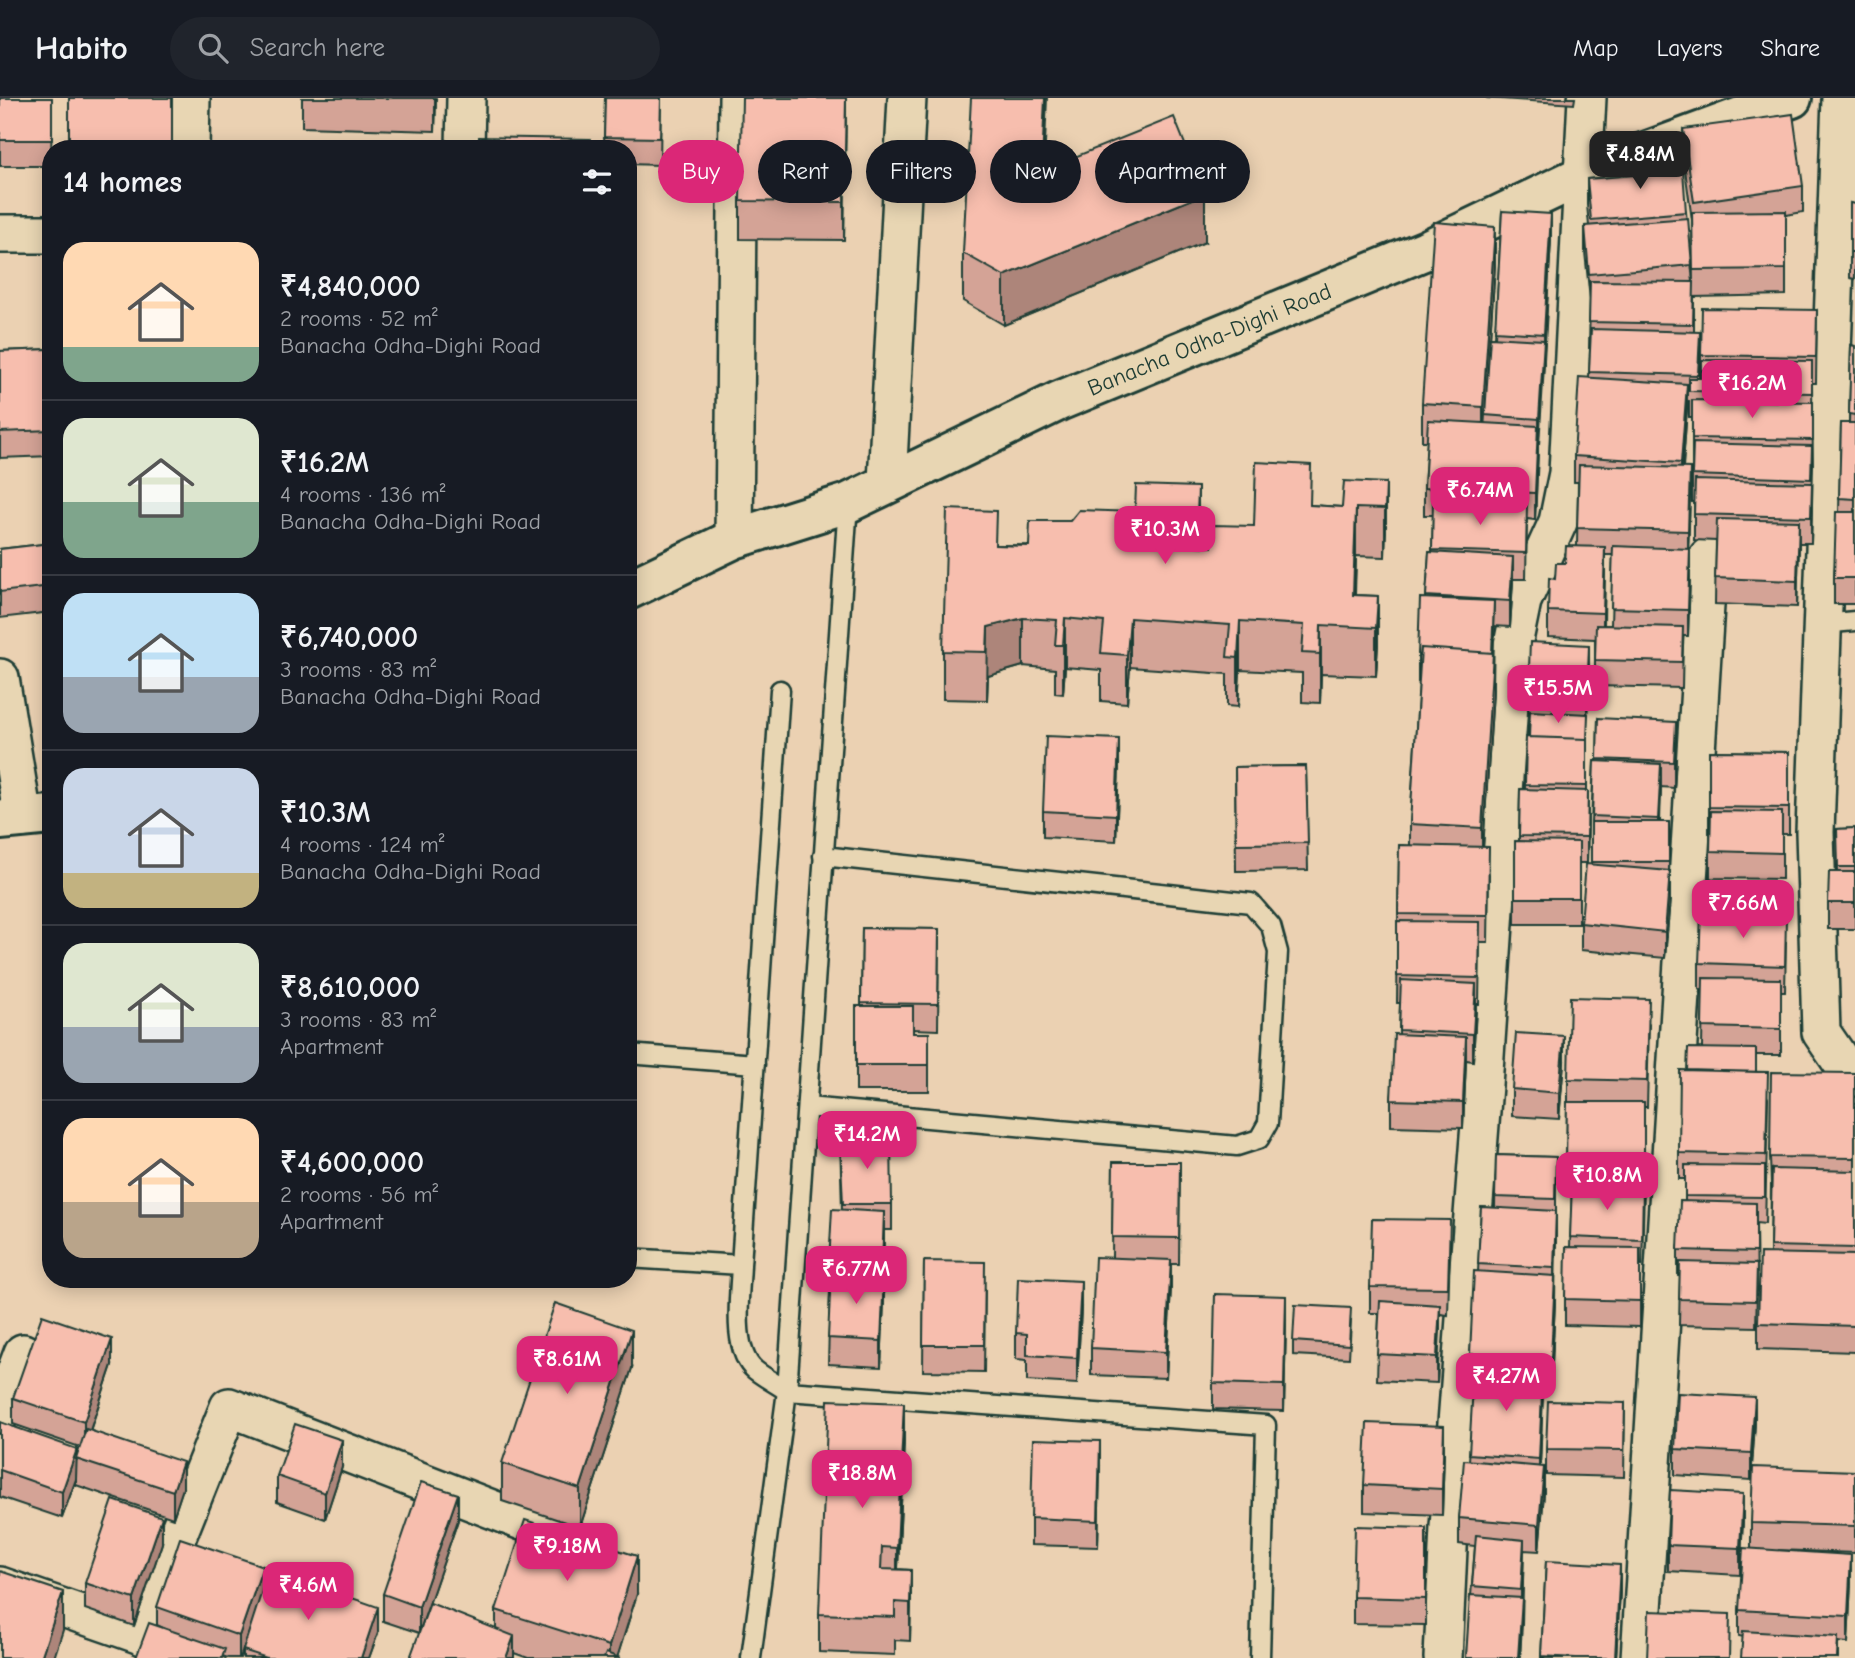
<!DOCTYPE html>
<html lang="en">
<head>
<meta charset="utf-8">
<style>
  body { margin:0; font-family:"Comic Neue",sans-serif; background:#20242c; color:#f1f3f6; height:100vh; display:flex; flex-direction:column; font-size:26px; white-space:nowrap }
  * { box-sizing:border-box; margin:0 }
  p { font-size:23px; color:#9ea1a6 }
  .icon { flex:none; width:38px; height:38px; fill:none; stroke:currentColor; stroke-width:2; stroke-linecap:round; stroke-linejoin:round }
  .map { position:relative; flex:1; overflow:hidden }
  .drawer { position:absolute; left:42px; top:42px; width:595px; height:1148px; display:flex; flex-direction:column; background:#171b24; border-radius:28px; box-shadow:0 4px 18px #0003 }
  .drawer>* { flex:none }
  .hud { position:absolute; left:658px; top:42px; width:665px; height:63px; display:flex; gap:14px }
  .price { position:absolute; translate:-50% -60px; padding:0 16px; border-radius:14px; background:#db2777; color:#fff; font-size:23px; line-height:46px; filter:drop-shadow(0 2px 4px #0008) }
  .price::after { content:''; position:absolute; left:50%; top:42px; width:21px; height:16px; margin-left:-10px; background:inherit; clip-path:polygon(0 0,100% 0,50% 100%) }
  .price.current { background:#222; color:#fff }
  ul { padding:0; list-style:none }
  li { display:flex; align-items:center; gap:21px; height:175px; padding:0 21px }
  li+li { border-top:2px solid #363941 }
  li span { display:grid; place-items:center; flex:none; width:196px; height:140px; border-radius:21px; color:#555 }
  li>.icon { margin-inline-start:auto }
  span .icon { width:84px; height:84px; fill:#fffc; stroke-width:1 }
  li b { font-size:30px }
  h2 { display:flex; justify-content:space-between; align-items:center; height:84px; padding:0 21px; font-size:30px }
  .tag { padding:0 24px; border-radius:32px; background:#171b24; box-shadow:0 4px 18px #0003; font-size:24px; line-height:63px }
  .tag.current { background:#db2777; color:#fff }
  header { display:flex; align-items:center; gap:42px; box-sizing:border-box; height:98px; padding:0 35px; background:#171b24; border-bottom:2px solid #363941 }
  header strong { font-size:33px }
  nav { display:flex; gap:38px; margin-inline-start:auto; font-size:24px }
  .search { width:490px; height:63px; background:#20242c; display:flex; align-items:center; gap:18px; box-sizing:border-box; padding:0 24px; border-radius:38px; color:#9ea1a6; font-size:26px }
  .map>svg:first-child { display:block }
</style>
</head>
<body>
<header>
<strong>Habito</strong>
<div class="search"><svg class="icon" aria-label="search" viewBox="0 0 24 24"><circle cx="10" cy="10" r="6"/><path d="M15 15l6 6"/></svg>Search here</div>
<nav><a>Map</a><a>Layers</a><a>Share</a></nav>
</header>
<div class="map">
<svg width="1855" height="1560" viewBox="0 0 1855 1560">
  <rect width="100%" height="100%" fill="#ebd1b2"/>
  <filter id="ink" filterUnits="userSpaceOnUse"><feTurbulence type="fractalNoise" baseFrequency=".0143" numOctaves="2"/><feDisplacementMap in="SourceGraphic" scale="14" xChannelSelector="R" yChannelSelector="G"/><feConvolveMatrix kernelMatrix="1 2 1 2 8 2 1 2 1" color-interpolation-filters="sRGB"/></filter>
  <g filter="url(#ink)">
    <g fill="none" stroke-linecap="round" stroke-linejoin="round">
      <!-- lane casing -->
      <g stroke="#1f3d34" stroke-width="23">
        <path id="lane" d="M1822 526 1855 523
          M780 592 741 1167C740 1196 731 1252 755 1272 765 1280 777 1286 787 1293L1266 1327 1260 1560
          M628 956 755 966
          M807 1009 1237 1048 1259 1041 1268 1025 1278 854 1271 828 1251 805 823 758
          M628 1160 741 1167
          M751 1560 787 1293 848 405"/>
      </g>
      <!-- street casing -->
      <g stroke="#1f3d34" stroke-width="42">
        <path id="street" d="M1841 0 1815 734 1821 934 1851 978 1855 979
          M190 51 191 0
          M465 51 466 0
          M0 136H51
          M887 384 907 0
          M734 441 738 0
          M0 580 23 720
          M0 1316 23 1255
          M0 1488 138 1536 194 1560
          M138 1536 229 1309 571 1442
          M1443 1560 1449 1429 1483 987 1513 547 1522 503 1558 424 1568 375 1587 0
          M1640 1560 1708 459"/>
      </g>
      <!-- secondary casing -->
      <g stroke="#1f3d34" stroke-width="44">
        <g id="secondary">
          <path id="s1" d="M628 492 734 441 848 405 1059 303 1426 152 1583 77 1792 0"/>
          <path d="M0 722 51 717"/>
        </g>
      </g>
      <!-- lane -->
      <use href="#lane" stroke="#e8d6b3" stroke-width="18"/>
      <!-- street -->
      <use href="#street" stroke="#e8d6b3" stroke-width="37"/>
      <!-- secondary -->
      <use href="#secondary" stroke="#e8d6b3" stroke-width="38"/>
    </g>
    <!-- wall -->
    <path fill="#d4a396" stroke="#1f3d34" stroke-width="2" fill-rule="evenodd" d="M0 0H52L51 68H0Z
      M302 0H436L435 33 302 29Z
      M605 0H661L660 67 628 66V51H604Z
      M846 0 844 142 740 141V103Z
      M1486 0H1575L1574 6Z
      M1683 31 1803 88V114L1786 117V197L1694 199V234L1700 260 1699 280H1701V257L1817 212 1816 285H1812L1813 368 1811 445H1799L1797 509 1715 506 1716 443 1694 442V404H1692V319H1689V303H1687L1683 370 1690 396 1688 451 1690 477 1688 538H1683L1682 590 1595 588V541L1548 539V513L1555 481 1577 448 1578 384H1574V358L1589 280 1590 250H1589L1590 202 1585 154V128H1589L1587 107V81L1632 78V63L1686 114 1693 184 1692 122 1683 57ZM1605 457H1613L1611 527H1604Z
      M1044 66 1205 144 1004 227 963 203V155Z
      M1850 105 1855 106V181L1850 180Z
      M1502 113 1551 142 1538 347 1535 422 1527 421 1526 481H1513L1510 529 1494 528 1493 593 1483 749 1489 776 1488 844H1480L1479 906H1476L1473 963 1466 962 1463 1030 1391 1028V1002L1399 936 1400 905H1397L1399 747 1410 748V726L1419 584H1418V558L1426 500 1429 454H1432L1433 417H1424V390L1427 343H1422V305L1495 167 1490 239H1495Z
      M1851 247 1855 248V506H1834V480L1839 414 1841 325H1849Z
      M51 251V358L0 360V253Z
      M1386 385 1385 459 1356 458 1355 497 1378 498V546L1376 578 1321 576 1320 605 1302 604V575L1240 572 1238 609 1227 608V576L1130 569 1127 605 1101 603V572L1065 569 1063 596 1055 595V571L1023 568 988 578 987 602 943 601V553L996 447 1212 449 1254 428 1311 407 1342 409Z
      M51 445V514L0 520V451Z
      M1589 573 1587 616V693L1588 719 1587 765H1579V826H1515V743H1519L1520 691H1525L1526 639H1529L1528 598Z
      M1598 620 1676 651 1674 690 1661 689 1660 724H1669V773L1670 800 1665 860 1581 852V825L1591 766V724L1594 663H1597Z
      M1709 653 1789 654V736H1782V781L1710 780V735H1709Z
      M1119 667 1116 743 1043 739V713Z
      M1306 668 1308 772 1236 773 1235 669Z
      M1855 730V831H1828V805L1838 774 1837 731Z
      M862 830 939 831 938 932 913 931V935H929V993H856V908H861Z
      M1786 844 1785 894H1781V957H1756V974L1768 1000 1765 1126 1756 1125 1757 1192 1756 1229 1679 1227 1680 1178H1678V1152L1685 1103V1081H1679V1055L1687 972 1702 950 1703 891H1699V865Z
      M1649 927 1647 1009H1644V1092L1642 1168H1640V1229L1565 1227V1201L1570 1149 1572 1092H1566L1567 1004H1568V981Z
      M1564 964 1559 1021 1512 1018V991Z
      M1855 975V1254L1758 1251V1225L1770 1155 1771 1086 1770 1059Z
      M840 1041 892 1106V1132H884L883 1177 884 1203 881 1269 828 1266 830 1192H829V1165L842 1112Z
      M1496 1057 1556 1059V1139L1555 1204 1551 1286H1543L1540 1369 1544 1395 1539 1453 1524 1452 1520 1560H1466L1475 1448 1459 1446V1420L1469 1363 1474 1282H1470V1256L1478 1174 1481 1109 1495 1110Z
      M1113 1064H1180L1179 1166H1171V1189L1166 1280 1091 1277V1250L1112 1160Z
      M1450 1149 1448 1217 1440 1216 1437 1285 1377 1282 1379 1215H1370V1189Z
      M924 1163 985 1191 984 1274 923 1273Z
      M1081 1210 1077 1286 1027 1283V1262L1016 1261V1235Z
      M1351 1223 1349 1260 1293 1257V1243Z
      M1286 1224 1284 1313 1213 1311V1285Z
      M112 1267 90 1333 183 1390 173 1420 76 1387V1381L62 1420 0 1399V1324L77 1357 80 1349 13 1326V1300Z
      M632 1270 580 1429 502 1403V1365Z
      M1625 1305 1624 1379 1546 1377V1351Z
      M1755 1325 1751 1382 1675 1377V1351Z
      M904 1343 898 1471 911 1472 910 1543 895 1542V1557L819 1554V1516Z
      M1444 1354 1442 1417 1364 1414V1387Z
      M342 1369 325 1421 277 1404V1378Z
      M1100 1369 1098 1449 1031 1447V1420Z
      M1855 1373V1455L1778 1452 1851 1483 1848 1545 1838 1544V1560L1739 1538V1512L1751 1450V1425Z
      M458 1422 419 1535 383 1523V1496Z
      M1743 1422 1740 1477 1668 1473V1447Z
      M1426 1430V1527L1353 1526V1499Z
      M162 1445 134 1528 85 1511V1485Z
      M1546 1463 1620 1493 1616 1560H1541Z
      M263 1490 378 1535 369 1560H243V1553L240 1560H228L225 1559V1560L157 1527V1509Z
      M637 1496 617 1559 620 1560H528L514 1555V1560L496 1531V1512Z"/>
    <!-- shaded-wall -->
    <path fill="#ad857a" stroke="#1f3d34" stroke-width="2" d="M435 0H436L435 33Z
      M846 0 844 142V104Z
      M1045 0H1047L1042 113V65Z
      M1205 96V144L1004 227V178Z
      M1551 116V142L1544 262V236Z
      M1495 129V167L1483 347V309Z
      M1544 242V268L1539 347V321Z
      M1687 286V312L1681 391V365Z
      M1538 328V354L1535 422V395Z
      M1690 370V396L1688 459V433Z
      M1386 385V434L1385 459V411Z
      M1812 385V411L1811 445V419Z
      M1198 389V438L1196 496V448Z
      M1356 410V458L1353 529V497Z
      M1799 423V449L1797 509V483Z
      M1605 449V475L1603 541V515Z
      M1690 451V477L1688 538V512Z
      M1513 459V485L1510 529V503Z
      M1378 498V546L1376 578V530Z
      M1494 503 1492 566 1493 555V593L1482 768V730Z
      M1023 520V568L988 578 987 602 988 529Z
      M1065 520V569L1063 596V547Z
      M1130 520V569L1127 605V557Z
      M1240 523V572L1238 609V560Z
      M1321 527V576L1320 605V556Z
      M1589 547V573L1587 627V601Z
      M1676 624V651L1674 690V664Z
      M1119 641V667L1116 743V717Z
      M1661 666V692L1658 747V721Z
      M1588 693V719L1587 765V739Z
      M1670 773V800L1665 860V834Z
      M1476 886V912L1473 963V936Z
      M1564 938V964L1559 1021V995Z
      M1466 939V965L1463 1030V1004Z
      M1556 1113V1139L1554 1196V1170Z
      M884 1114V1140L882 1194V1168Z
      M1171 1162V1189L1166 1280V1254Z
      M884 1177V1203L881 1269V1243Z
      M1555 1178V1204L1551 1286V1260Z
      M1081 1183V1210L1077 1286V1260Z
      M1286 1198V1224L1284 1313V1287Z
      M1440 1207V1233L1437 1285V1259Z
      M632 1232V1270L580 1429V1391Z
      M112 1241V1267L84 1350V1324Z
      M1543 1273V1299L1539 1387V1361Z
      M1755 1299V1325L1751 1382V1355Z
      M904 1305V1343L897 1488V1450Z
      M1444 1328V1354L1442 1417V1391Z
      M342 1342V1369L325 1421V1395Z
      M1100 1343V1369L1098 1449V1423Z
      M77 1351 76 1381 62 1420V1394Z
      M183 1364V1390L173 1420V1393Z
      M1544 1369V1395L1539 1453V1427Z
      M458 1396V1422L419 1535V1509Z
      M1743 1396V1422L1740 1477V1450Z
      M162 1419V1445L134 1528V1501Z
      M1524 1442 1522 1526 1520 1560H1518L1521 1517V1492Z
      M1851 1457V1483L1848 1545V1518Z
      M637 1458V1496L617 1560H609V1548Z
      M1620 1467V1493L1616 1560H1615Z
      M263 1468V1494L240 1560H239V1538Z
      M911 1472V1510L910 1543V1505Z
      M63 1494V1532L54 1560H41Z
      M378 1509V1535L369 1560H361Z
      M514 1538V1560H506Z"/>
    <!-- building -->
    <path fill="#f7beae" stroke="#1f3d34" stroke-width="2" d="M0 0H52V42H0Z
      M69 0H172V51H69Z
      M605 0H661L660 40 604 39Z
      M742 0H846L844 104 740 103Z
      M971 0H1045L1042 65 1050 69 1174 19 1205 96 1004 178 963 155Z
      M1793 16 1803 88 1694 104 1683 31Z
      M479 39 590 41V51H479Z
      M1682 59 1686 114 1591 122 1587 81 1634 77 1632 63Z
      M1850 105 1855 106V154H1850Z
      M1502 113 1551 116 1544 236 1495 233Z
      M1786 113V171L1693 172 1692 114Z
      M1688 120 1692 167 1589 176 1585 128Z
      M1434 124 1495 129 1483 309 1422 305Z
      M1590 183 1694 184 1693 226 1589 224Z
      M1702 210 1817 212 1816 259 1701 257Z
      M1591 231 1700 234 1698 277 1589 274Z
      M1490 239 1544 242 1539 321 1485 317Z
      M1851 247 1855 248V317L1849 316Z
      M51 251V332L0 334V253Z
      M1702 262 1812 263V295L1689 293V280H1702Z
      M1579 279 1687 286 1681 365 1574 358Z
      M1692 302 1813 304V342L1692 340Z
      M1428 322 1538 328 1535 395 1424 390Z
      M1841 325H1855V401L1839 400Z
      M1693 345 1812 348 1811 381 1692 377Z
      M1256 364 1311 367 1310 407 1342 409 1344 383 1386 385 1385 411 1356 410 1353 497 1378 498 1376 530 1321 527 1320 556 1302 555 1304 527 1240 523 1238 560 1227 559 1230 527 1130 520 1127 557 1101 555 1104 524 1065 520 1063 547H1055L1057 522 1023 520 988 529 987 554 943 553 947 411 996 413 995 447 1029 448 1030 423H1070L1079 412 1135 414 1136 387 1198 389 1196 448 1212 449 1213 427 1254 428Z
      M1579 367 1690 370 1688 433 1577 430Z
      M1695 382 1812 385 1811 419 1694 416Z
      M1433 402 1527 405 1526 455 1432 452Z
      M1836 414H1855V480H1834Z
      M1717 421 1799 423 1797 483 1715 480Z
      M51 445V488L0 494V451Z
      M1566 448 1605 449 1603 515 1548 513 1549 480 1555 481 1556 465H1565Z
      M1613 448 1690 451 1688 512 1611 510Z
      M1429 454 1513 459 1510 503 1426 498Z
      M1420 500 1494 503 1492 555 1421 550 1420 558H1418Z
      M1596 527 1683 529 1682 564 1595 562Z
      M1530 544 1589 547 1587 601 1528 598Z
      M1421 550 1493 555 1482 730 1410 726Z
      M1530 613 1588 616 1587 641 1529 639Z
      M1598 620 1676 624 1674 664 1597 661Z
      M1046 638 1119 641 1116 717 1043 713Z
      M1526 639 1587 641V688L1525 687Z
      M1709 653 1789 654V710L1709 709Z
      M1594 663 1661 666 1658 721 1592 718Z
      M1306 668 1308 745 1236 746 1235 669Z
      M1520 691 1588 693 1587 739 1519 738Z
      M1711 713 1782 714V755L1710 753Z
      M1591 724H1669V764H1591Z
      M1855 730V769H1838L1837 731Z
      M1515 743 1579 744V800H1515Z
      M1399 747 1489 749 1488 817 1398 816Z
      M1586 766 1670 773 1665 834 1581 825Z
      M1829 774H1855V805H1828Z
      M1701 815 1786 818 1785 868 1699 865Z
      M1397 823 1480 824 1479 880 1397 878Z
      M862 830 939 831 938 906 861 905Z
      M1703 880 1781 881V931L1702 929Z
      M1401 882 1476 886 1473 936 1399 932Z
      M1570 899 1649 901 1647 983 1568 981Z
      M856 908H913V935H929V967H856Z
      M1516 935 1564 938 1559 995 1512 991Z
      M1394 936 1466 939 1463 1004 1391 1002Z
      M1688 950 1756 951V974L1687 972Z
      M1680 972 1768 974 1766 1057 1679 1055Z
      M1771 974 1855 975V1060L1770 1059Z
      M1567 1004H1644V1066H1566Z
      M891 1040 892 1106H843L840 1041Z
      M1496 1057 1556 1059 1555 1101 1495 1099Z
      M1113 1064H1180L1179 1140 1112 1139Z
      M1685 1067 1765 1068V1099L1685 1098Z
      M1772 1071 1855 1073V1150L1770 1148Z
      M1572 1086 1643 1088 1642 1142 1570 1139Z
      M1680 1103 1756 1105V1154L1678 1152Z
      M1481 1109 1556 1113 1554 1170 1478 1166Z
      M832 1111 884 1114 882 1168 829 1165Z
      M1372 1121 1450 1122 1448 1190 1370 1189Z
      M1566 1149 1640 1150V1203L1565 1201Z
      M1760 1155 1855 1157V1228L1758 1225Z
      M1095 1159 1171 1162 1166 1254 1091 1250Z
      M924 1163 985 1164 984 1247H923Z
      M1680 1164 1757 1166 1756 1203 1679 1201Z
      M1474 1173 1555 1178 1551 1260 1470 1256Z
      M831 1174 884 1177 881 1243 828 1240Z
      M1018 1180 1081 1183 1077 1260 1027 1257V1236L1016 1235Z
      M1215 1196 1286 1198 1284 1287 1213 1285Z
      M1380 1203 1440 1207 1437 1259 1377 1256Z
      M555 1205 632 1232 580 1391 502 1365Z
      M1295 1207 1351 1210 1349 1247 1293 1243Z
      M42 1217 112 1241 84 1324 13 1300Z
      M1474 1270 1543 1273 1539 1361 1469 1356Z
      M1678 1295 1755 1299 1751 1355 1675 1351Z
      M828 1302 904 1305 897 1450 882 1449 881 1471 911 1472 910 1505 895 1504V1519L819 1516Z
      M1548 1303 1625 1305 1624 1352 1546 1351Z
      M0 1324 77 1351 62 1394 0 1372Z
      M1367 1325 1444 1328 1442 1391 1364 1387Z
      M295 1326 342 1342 325 1395 277 1378Z
      M86 1331 183 1364 173 1393 76 1361Z
      M1033 1341 1100 1343 1098 1423 1031 1420Z
      M1464 1362 1544 1369 1539 1427 1459 1420Z
      M1753 1369 1855 1373V1428L1751 1425Z
      M421 1384 458 1396 419 1509 383 1496Z
      M1670 1392 1743 1396 1740 1450 1668 1447Z
      M113 1402 162 1419 134 1501 85 1485Z
      M525 1422 637 1458 609 1548 496 1512Z
      M1355 1428 1426 1430V1501L1353 1499Z
      M1476 1437 1524 1442 1521 1492 1472 1488Z
      M180 1440 263 1468 239 1538 157 1509Z
      M1743 1450 1851 1457 1848 1518 1739 1512Z
      M1546 1463 1620 1467 1615 1560H1576L1541 1558Z
      M269 1471 378 1509 361 1560H267L243 1552Z
      M0 1473 63 1494 41 1560H0Z
      M1470 1497 1522 1500 1518 1560H1466Z
      M430 1505 514 1538 506 1560H410Z
      M1649 1513 1730 1516 1729 1560H1647Z
      M149 1525 225 1551 222 1560H136Z
      M1743 1533 1838 1539 1837 1560H1741Z
      M606 1555 620 1560H604Z"/>
  </g>
  <g text-anchor="middle" stroke-width="7" stroke-linejoin="round" paint-order="stroke">
    <!-- street labels -->
    <g font-size="23" fill="#1f3d34" stroke="#e8d6b3">
      <text dy="8" stroke="none"><textPath href="#s1" startOffset="634">Banacha Odha-Dighi Road</textPath></text>
    </g>
  </g>
</svg>
<b class="price current" style="left:1640px;top:93px">₹4.84M</b>
<b class="price" style="left:1752px;top:322px">₹16.2M</b>
<b class="price" style="left:1480px;top:429px">₹6.74M</b>
<b class="price" style="left:1165px;top:468px">₹10.3M</b>
<b class="price" style="left:1558px;top:627px">₹15.5M</b>
<b class="price" style="left:1743px;top:842px">₹7.66M</b>
<b class="price" style="left:867px;top:1073px">₹14.2M</b>
<b class="price" style="left:1607px;top:1114px">₹10.8M</b>
<b class="price" style="left:856px;top:1208px">₹6.77M</b>
<b class="price" style="left:567px;top:1298px">₹8.61M</b>
<b class="price" style="left:1506px;top:1315px">₹4.27M</b>
<b class="price" style="left:862px;top:1412px">₹18.8M</b>
<b class="price" style="left:567px;top:1485px">₹9.18M</b>
<b class="price" style="left:308px;top:1524px">₹4.6M</b>
<div class="hud">
<a class="tag current">Buy</a>
<a class="tag">Rent</a>
<a class="tag">Filters</a>
<a class="tag">New</a>
<a class="tag">Apartment</a>
</div>
<section class="drawer">
<h2>14 homes<svg class="icon" aria-label="filters" viewBox="0 0 24 24"><path d="M4 7h16M4 17h16"/><circle cx="9" cy="7" r="2"/><circle cx="15" cy="17" r="2"/></svg></h2>
<ul>
<li><span style="background:linear-gradient(#ffd9b3 75%,#7fa58c 0)"><svg class="icon" aria-label="home" viewBox="0 0 24 24"><path d="M3 11l9-7 9 7M6 9v11h12V9"/></svg></span><div><b>₹4,840,000</b><p>2 rooms · 52 m²</p><p>Banacha Odha-Dighi Road</p></div></li>
<li><span style="background:linear-gradient(#dfe7d0 60%,#7fa58c 0)"><svg class="icon" aria-label="home" viewBox="0 0 24 24"><path d="M3 11l9-7 9 7M6 9v11h12V9"/></svg></span><div><b>₹16.2M</b><p>4 rooms · 136 m²</p><p>Banacha Odha-Dighi Road</p></div></li>
<li><span style="background:linear-gradient(#bfe0f5 60%,#9aa5b1 0)"><svg class="icon" aria-label="home" viewBox="0 0 24 24"><path d="M3 11l9-7 9 7M6 9v11h12V9"/></svg></span><div><b>₹6,740,000</b><p>3 rooms · 83 m²</p><p>Banacha Odha-Dighi Road</p></div></li>
<li><span style="background:linear-gradient(#c9d6e8 75%,#c2b280 0)"><svg class="icon" aria-label="home" viewBox="0 0 24 24"><path d="M3 11l9-7 9 7M6 9v11h12V9"/></svg></span><div><b>₹10.3M</b><p>4 rooms · 124 m²</p><p>Banacha Odha-Dighi Road</p></div></li>
<li><span style="background:linear-gradient(#dfe7d0 60%,#9aa5b1 0)"><svg class="icon" aria-label="home" viewBox="0 0 24 24"><path d="M3 11l9-7 9 7M6 9v11h12V9"/></svg></span><div><b>₹8,610,000</b><p>3 rooms · 83 m²</p><p>Apartment</p></div></li>
<li><span style="background:linear-gradient(#ffd9b3 60%,#b9a48a 0)"><svg class="icon" aria-label="home" viewBox="0 0 24 24"><path d="M3 11l9-7 9 7M6 9v11h12V9"/></svg></span><div><b>₹4,600,000</b><p>2 rooms · 56 m²</p><p>Apartment</p></div></li>
</ul>
</section>
</div>
</body>
</html>
